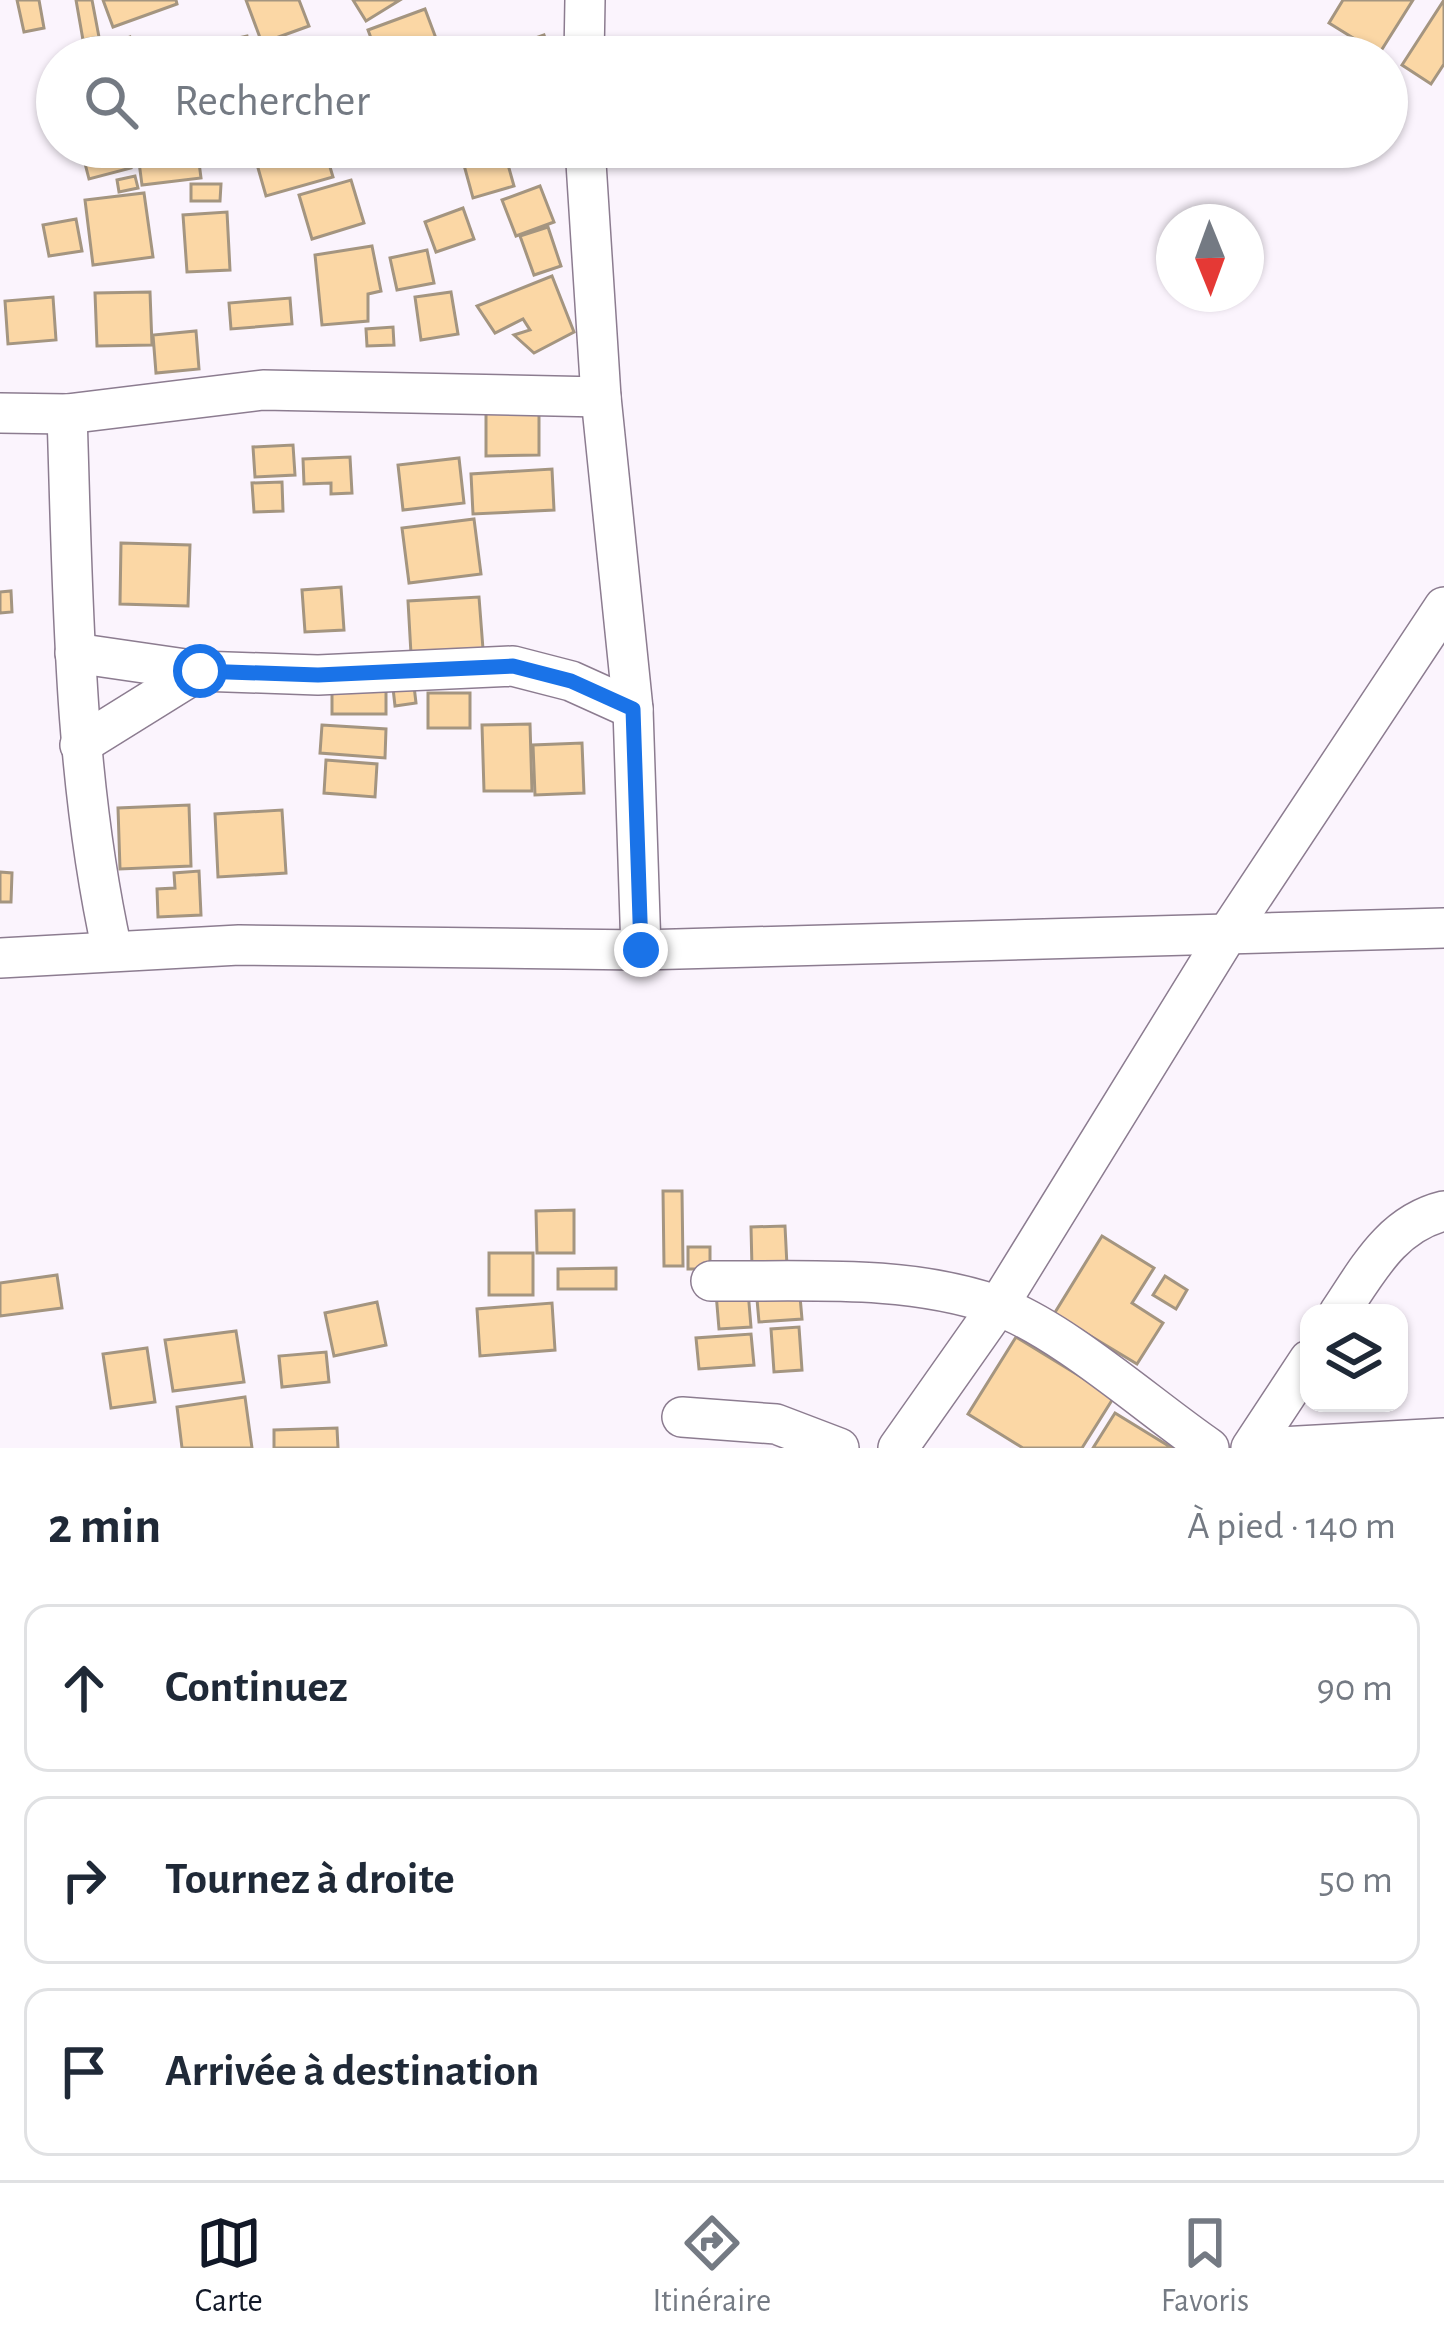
<!DOCTYPE html>
<html lang="fr">
<meta charset="utf-8">
<style>
:root{--surface:#fff;--page:#f2f2f3;--text:#1f2937;--muted:#747a83;--line:#e0e1e3;--accent:#111827}
body{margin:0;font-family:"Alegreya Sans",sans-serif;background:var(--page);color:var(--text)}
.controls{position:absolute;right:36px;bottom:36px;display:grid;overflow:hidden;border-radius:24px;box-shadow:0 3px 9px #0004}
.controls button{width:108px;height:108px;display:grid;place-items:center;padding:0;border:0;border-bottom:3px solid var(--line);background:var(--surface);color:var(--text);font:60px sans-serif}
.compass{position:absolute;left:1156px;top:204px;width:108px;height:108px;border-radius:50%;background:var(--surface);box-shadow:0 3px 9px #0004;rotate:179deg}
.stop{position:absolute;width:36px;height:36px;margin:-27px;border:9px solid #1a73e8;border-radius:50%;background:#fff}
.stop.end{background:#1a73e8;border-color:#fff;box-shadow:0 3px 12px #0008}
.list{margin:0;padding:0;list-style:none}
h2{display:flex;justify-content:space-between;align-items:center;height:156px;margin:0;padding:0 48px;font-size:51px}
h2 small{font-size:39px;font-weight:400;color:var(--muted)}
.list li{display:grid;grid-template-columns:78px 1fr auto;gap:36px;align-items:center;box-sizing:border-box;height:168px;margin:0 24px 24px;padding:0 24px;border:3px solid var(--line);border-radius:24px}
.list b{display:block;font-size:45px;white-space:nowrap}
.list em{font-size:39px;font-style:normal;color:var(--muted)}
.icon{flex:none;width:66px;height:66px;fill:none;stroke:currentColor;stroke-width:2;stroke-linecap:round;stroke-linejoin:round}
.map{position:relative;flex:none;width:1444px;height:1448px;overflow:hidden}
.search{position:absolute;background:var(--surface);box-shadow:0 3px 9px #0004;left:36px;right:36px;top:36px;height:132px;display:flex;align-items:center;gap:30px;box-sizing:border-box;padding:0 42px;border-radius:66px;color:var(--muted);font-size:45px}
.sheet{height:732px;background:var(--surface)}
nav{display:flex;justify-content:space-around;align-items:center;box-sizing:border-box;height:168px;border-top:3px solid var(--line);background:var(--surface);font-size:33px;color:var(--muted)}
nav a{display:grid;justify-items:center;gap:6px}
nav .on{color:var(--accent)}
.map>svg:first-child{display:block}
</style>
<div class="map">
<svg width="1444" height="1448" viewBox="0 0 1444 1448">
<rect width="100%" height="100%" fill="#fbf4fd"/>
<g fill="#fbd7a5" stroke="#a49580" stroke-width="3">
<polygon points="17,0 39,0 44,28 24,32"/>
<polygon points="76,0 92,0 99,37 83,40"/>
<polygon points="103,0 176,0 177,4 113,27"/>
<polygon points="246,0 299,0 309,26 262,43"/>
<polygon points="353,0 400,0 366,21"/>
<polygon points="1343,0 1413,0 1379,54 1329,23"/>
<polygon points="1444,0 1444,64 1431,84 1402,65"/>
<polygon points="425,9 443,57 378,57 368,30"/>
<polygon points="544,35 552,57 508,57 505,49"/>
<polygon points="247,36 252,57 200,57 198,47"/>
<polygon points="130,37 137,57 94,57 92,51"/>
<polygon points="369,41 374,57 320,57"/>
<polygon points="183,45 187,57 153,57 152,55"/>
<polygon points="126,147 131,168 89,179 81,148"/>
<polygon points="137,147 197,147 201,178 142,185"/>
<polygon points="278,147 324,147 333,177 266,196 254,154"/>
<polygon points="459,147 503,147 514,186 473,198"/>
<polygon points="135,176 138,188 119,192 117,180"/>
<polygon points="351,180 364,223 312,239 299,195"/>
<polygon points="191,184 221,184 220,201 191,201"/>
<polygon points="540,186 554,222 516,236 502,200"/>
<polygon points="144,193 153,257 93,265 85,200"/>
<polygon points="463,208 474,239 436,252 425,222"/>
<polygon points="227,212 230,270 187,272 183,215"/>
<polygon points="76,219 82,251 49,256 43,225"/>
<polygon points="548,227 561,266 534,275 520,236"/>
<polygon points="372,246 381,291 368,294 368,321 322,325 315,255"/>
<polygon points="427,250 434,283 397,290 390,258"/>
<polygon points="552,276 574,332 534,353 514,335 530,330 523,319 495,333 477,306"/>
<polygon points="150,292 152,345 97,346 95,293"/>
<polygon points="451,292 458,334 421,340 415,297"/>
<polygon points="53,297 56,340 8,344 5,301"/>
<polygon points="290,298 292,324 231,329 229,303"/>
<polygon points="393,327 394,345 367,346 366,329"/>
<polygon points="196,331 199,369 156,373 153,335"/>
<polygon points="539,407 539,455 486,456 486,408"/>
<polygon points="293,445 295,475 255,477 253,447"/>
<polygon points="350,457 352,493 331,494 331,483 304,484 303,459"/>
<polygon points="459,458 464,503 403,510 398,465"/>
<polygon points="552,469 554,510 473,514 471,474"/>
<polygon points="282,482 283,511 254,512 252,483"/>
<polygon points="474,519 481,574 409,583 402,528"/>
<polygon points="121,543 190,545 188,606 120,604"/>
<polygon points="341,587 344,630 305,632 302,590"/>
<polygon points="11,591 12,612 0,613 0,592"/>
<polygon points="479,597 483,649 411,654 408,601"/>
<rect x="332" y="685" width="54" height="29"/>
<polygon points="414,686 416,703 395,706 393,688"/>
<rect x="428" y="693" width="42" height="35"/>
<polygon points="530,724 532,791 484,791 482,725"/>
<polygon points="322,725 386,729 385,758 320,753"/>
<polygon points="582,743 584,793 535,795 533,745"/>
<polygon points="326,760 377,764 375,797 324,793"/>
<polygon points="189,805 191,866 120,869 118,808"/>
<polygon points="282,810 286,873 218,877 215,814"/>
<polygon points="199,871 201,915 158,917 157,889 175,888 174,873"/>
<polygon points="0,872 12,873 11,902 0,902"/>
<polygon points="663,1191 682,1191 683,1266 664,1266"/>
<polygon points="574,1210 574,1253 537,1253 536,1211"/>
<polygon points="785,1226 787,1266 752,1268 751,1227"/>
<polygon points="1102,1236 1154,1268 1132,1303 1163,1323 1137,1364 1054,1314"/>
<rect x="688" y="1247" width="22" height="22"/>
<rect x="489" y="1253" width="44" height="42"/>
<polygon points="616,1268 616,1289 558,1289 558,1269"/>
<polygon points="57,1275 62,1308 0,1316 0,1283"/>
<polygon points="1165,1276 1187,1290 1176,1309 1153,1295"/>
<polygon points="799,1285 802,1319 759,1322 756,1288"/>
<polygon points="748,1291 751,1327 719,1329 716,1293"/>
<polygon points="377,1302 386,1345 334,1356 325,1313"/>
<polygon points="552,1303 555,1350 480,1356 477,1309"/>
<polygon points="799,1327 802,1370 774,1372 771,1329"/>
<polygon points="236,1331 244,1382 173,1391 165,1340"/>
<polygon points="751,1334 754,1365 699,1369 696,1338"/>
<polygon points="1016,1337 1114,1397 1082,1448 1023,1448 968,1414"/>
<polygon points="147,1348 155,1402 111,1408 103,1354"/>
<polygon points="326,1352 329,1382 282,1387 279,1356"/>
<polygon points="245,1397 252,1448 182,1448 177,1407"/>
<polygon points="1115,1413 1172,1448 1093,1448"/>
<polygon points="337,1428 338,1448 274,1448 274,1430"/>
</g>
<g fill="none" stroke-linecap="round" stroke-linejoin="round">
<defs>
<g id="minor">
<polyline points="584,57 585,0"/>
<polyline points="585,147 601,397 633,709 641,950"/>
<polyline points="0,413 67,414 263,390 601,397"/>
<path d="M67,414C73,594 73,773 112,950"/>
<polyline points="75,653 199,671 318,675 513,666 571,681 633,709"/>
<polyline points="80,745 199,671"/>
<polyline points="0,958 239,945 641,950 1444,928"/>
<path d="M711,1281C803,1282 906,1274 995,1305C1061,1328 1149,1407 1209,1448"/>
<path d="M1339,1313C1368,1270 1391,1224 1444,1211"/>
<polyline points="682,1417 776,1424 839,1448"/>
<polyline points="898,1448 998,1306 1228,933 1444,607"/>
<polyline points="1251,1448 1309,1360"/>
<polyline points="1262,1448 1444,1438"/>
</g>
</defs>
<use href="#minor" stroke="#8c7c90" stroke-width="42"/>
<use href="#minor" stroke="#fff" stroke-width="39"/>
</g>
<g fill="none" stroke-linecap="round" stroke-linejoin="round">
<polyline stroke="#1a73e8" stroke-width="15" points="200,671 318,675 513,666 571,681 633,709 641,950"/>
</g>
</svg>
<div class="controls">
<button><svg class="icon" aria-label="layers" viewBox="0 0 24 24"><path d="M12 4l9 5-9 5-9-5zM3 14l9 5 9-5"/></svg></button>
</div>
<svg class="compass" viewBox="-18 -18 36 36"><path d="M0-13l5 13h-10z" fill="#e53935"/><path d="M0 13l5-13h-10z" fill="#747a83"/></svg>
<div class="stop" style="left:200px;top:671px"></div>
<div class="stop end" style="left:641px;top:950px"></div>
<div class="search"><svg class="icon" aria-label="search" viewBox="0 0 24 24"><circle cx="10" cy="10" r="6"/><path d="M15 15l6 6"/></svg>Rechercher</div>
</div>
<section class="sheet">
<h2>2 min<small>À pied · 140 m</small></h2>
<ul class="list">
<li><svg class="icon" aria-label="ahead" viewBox="0 0 24 24"><path d="M12 20V5M6 11l6-6 6 6"/></svg><div><b>Continuez</b></div><em>90 m</em></li>
<li><svg class="icon" aria-label="right" viewBox="0 0 24 24"><path d="M7 20v-9h11M14 6l5 5-5 5"/></svg><div><b>Tournez à droite</b></div><em>50 m</em></li>
<li><svg class="icon" aria-label="arrive" viewBox="0 0 24 24"><path d="M6 21V4h12l-3 4 3 4H6"/></svg><div><b>Arrivée à destination</b></div></li>
</ul>
</section>
<nav>
<a class="on"><svg class="icon" aria-label="map" viewBox="0 0 24 24"><path d="M3 6l6-2 6 2 6-2v14l-6 2-6-2-6 2zM9 4v14M15 6v14"/></svg>Carte</a>
<a><svg class="icon" aria-label="directions" viewBox="0 0 24 24"><path d="M12 3l9 9-9 9-9-9zM9 14v-3h6M13 9l2 2-2 2"/></svg>Itinéraire</a>
<a><svg class="icon" aria-label="saved" viewBox="0 0 24 24"><path d="M7 4h10v16l-5-4-5 4z"/></svg>Favoris</a>
</nav>
